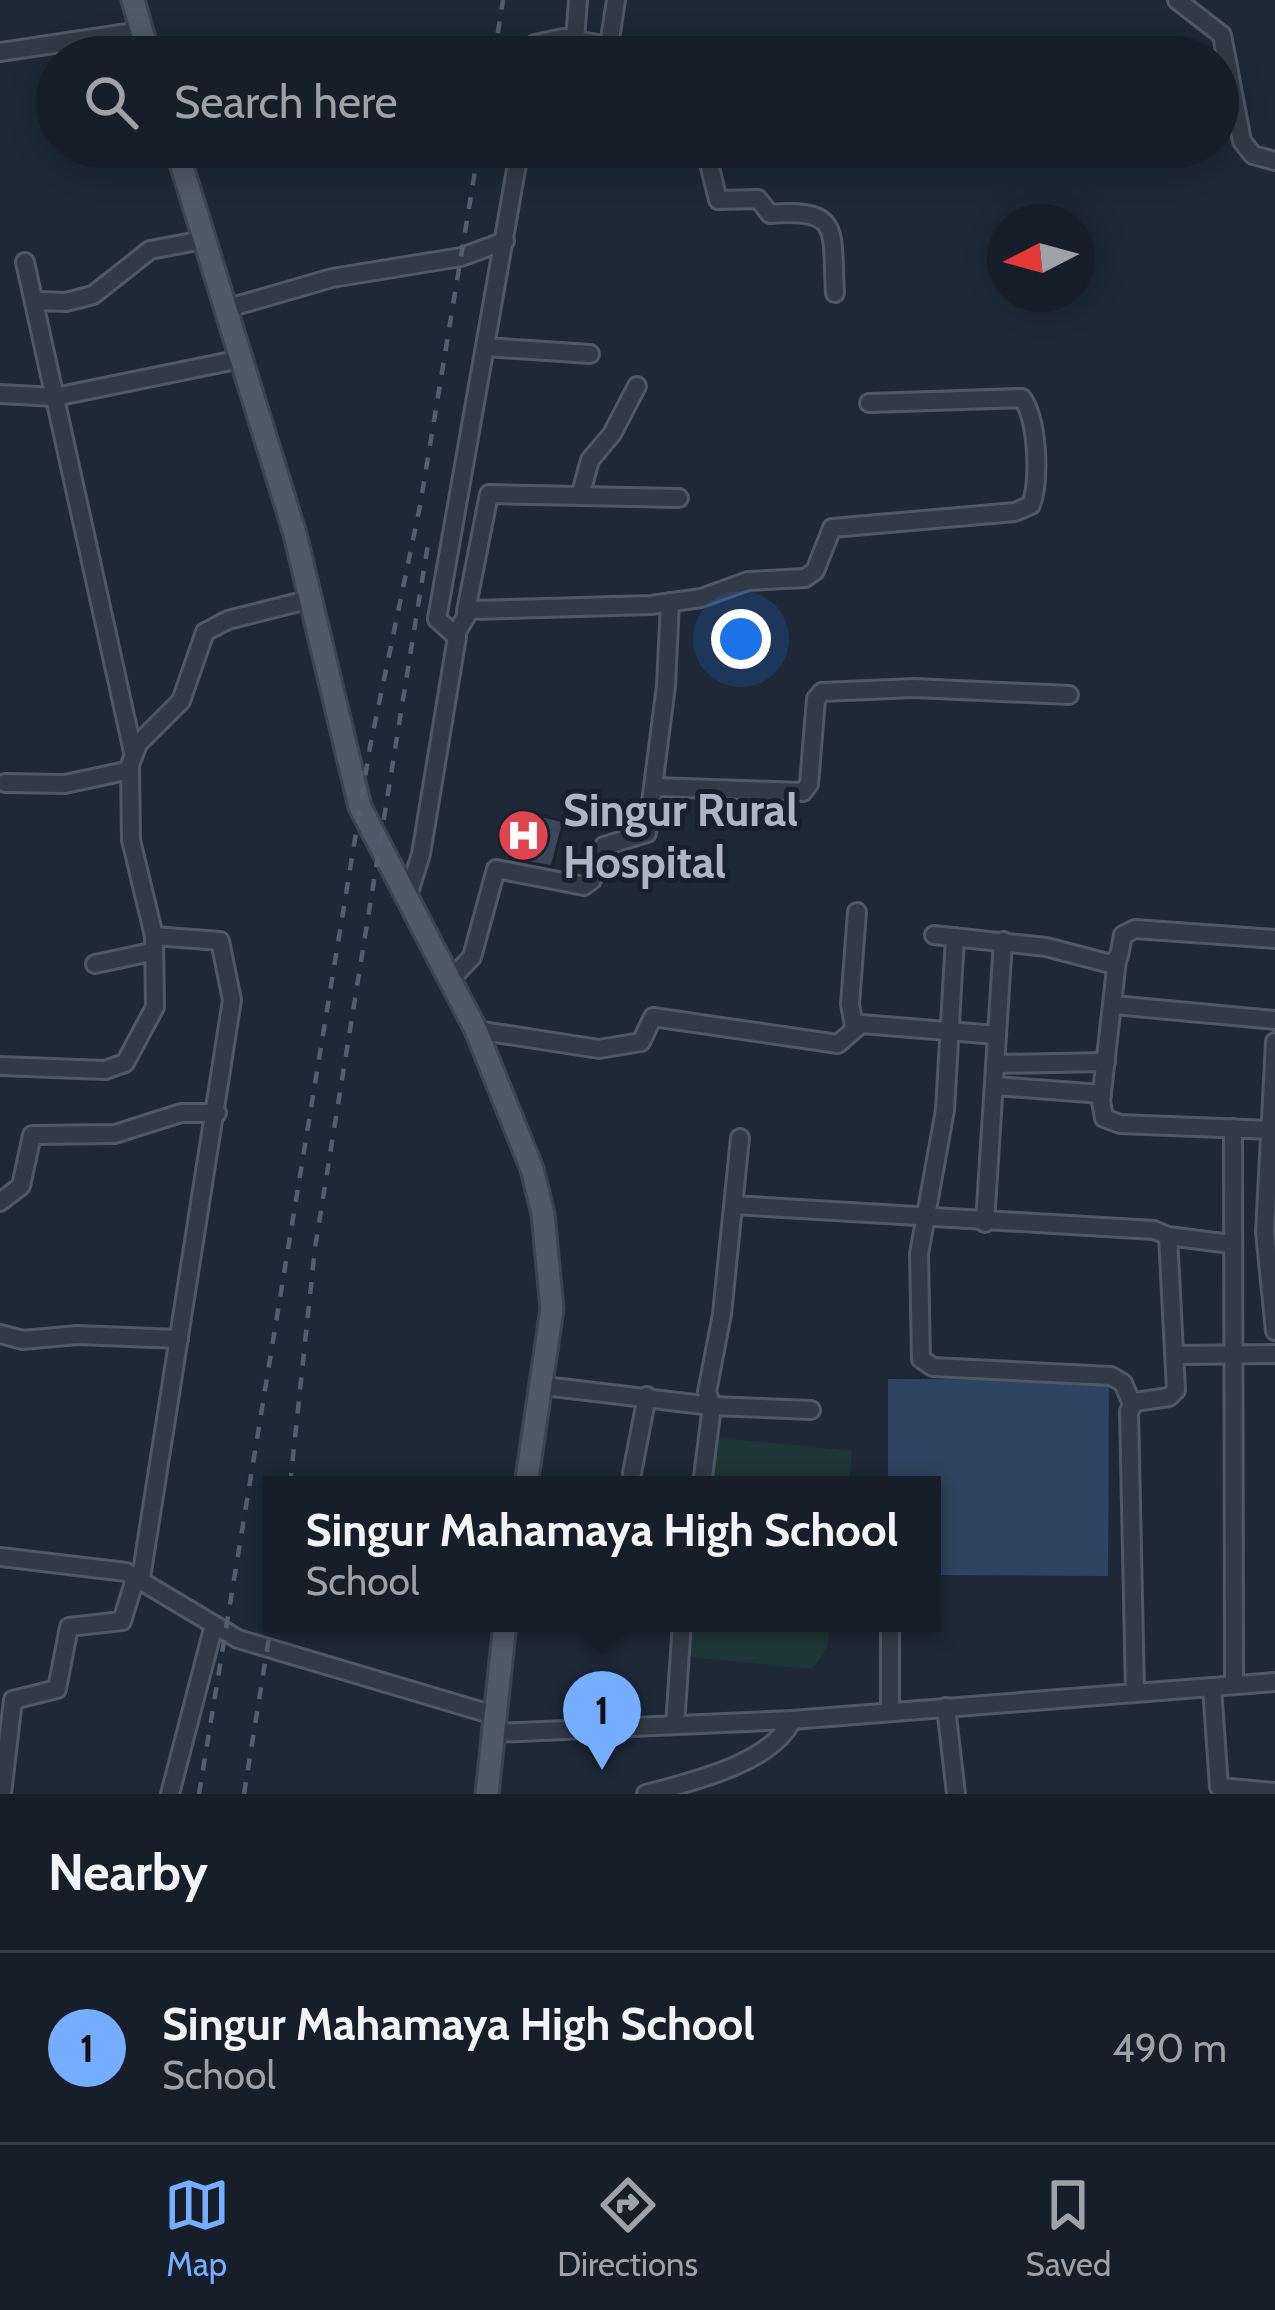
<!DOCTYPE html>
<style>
:root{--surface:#161f29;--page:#1f2731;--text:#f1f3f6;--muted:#9ea2a8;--line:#353d46;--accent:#75aeff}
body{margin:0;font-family:Cabin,sans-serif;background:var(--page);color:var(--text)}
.compass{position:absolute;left:987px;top:204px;width:108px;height:108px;border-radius:50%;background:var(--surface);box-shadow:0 6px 30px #0003;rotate:264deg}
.you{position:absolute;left:741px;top:639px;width:42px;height:42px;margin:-30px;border:9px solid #fff;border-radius:50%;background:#1a73e8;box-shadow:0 0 0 18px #1a73e833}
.badge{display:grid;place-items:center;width:78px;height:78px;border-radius:50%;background:var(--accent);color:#111;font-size:39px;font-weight:700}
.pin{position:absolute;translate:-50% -99px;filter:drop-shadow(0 3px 6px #0008)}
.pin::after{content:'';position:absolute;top:63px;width:42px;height:36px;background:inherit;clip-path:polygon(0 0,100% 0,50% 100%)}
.popup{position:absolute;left:263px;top:1476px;width:678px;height:156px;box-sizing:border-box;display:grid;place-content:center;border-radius:0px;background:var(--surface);filter:drop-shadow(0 3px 9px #0005);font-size:39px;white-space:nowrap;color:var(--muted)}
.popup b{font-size:45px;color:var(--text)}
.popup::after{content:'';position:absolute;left:50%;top:100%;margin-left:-24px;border:24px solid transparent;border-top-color:var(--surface)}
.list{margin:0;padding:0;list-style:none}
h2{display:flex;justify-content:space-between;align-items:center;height:156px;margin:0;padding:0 48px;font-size:51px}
h2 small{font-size:39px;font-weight:400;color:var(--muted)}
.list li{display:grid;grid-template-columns:78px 1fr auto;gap:36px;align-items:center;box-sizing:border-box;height:192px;padding:0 48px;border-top:3px solid var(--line)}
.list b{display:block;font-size:45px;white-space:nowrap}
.list p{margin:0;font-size:39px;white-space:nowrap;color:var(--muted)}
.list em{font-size:39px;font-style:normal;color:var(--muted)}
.icon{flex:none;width:66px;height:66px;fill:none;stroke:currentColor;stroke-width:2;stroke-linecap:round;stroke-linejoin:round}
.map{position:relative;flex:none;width:1275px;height:1794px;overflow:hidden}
.search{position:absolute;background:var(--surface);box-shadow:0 6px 30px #0003;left:36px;right:36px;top:36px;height:132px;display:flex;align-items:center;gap:30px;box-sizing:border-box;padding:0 42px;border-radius:66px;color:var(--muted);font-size:45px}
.sheet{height:348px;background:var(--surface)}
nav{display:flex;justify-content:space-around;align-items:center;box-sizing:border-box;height:168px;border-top:3px solid var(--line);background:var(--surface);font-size:33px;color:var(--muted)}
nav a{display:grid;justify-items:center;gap:6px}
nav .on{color:var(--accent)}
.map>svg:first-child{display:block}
</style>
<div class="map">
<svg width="1275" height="1794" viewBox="0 0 1275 1794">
<rect width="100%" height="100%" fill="#1d2937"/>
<g fill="#1f3638">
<polygon points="702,1436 852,1451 849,1485 697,1485"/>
<polygon points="684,1623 831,1623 827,1648 812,1669 680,1656"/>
</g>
<polygon fill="#2f4460" points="888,1379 1109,1380 1108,1576 932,1575 932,1485 888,1485"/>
<polygon fill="#394758" stroke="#19222e" stroke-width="3" points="522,811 564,821 552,867 511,859"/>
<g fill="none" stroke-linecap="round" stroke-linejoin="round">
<defs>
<g id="minor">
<polyline points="1177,0 1222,35 1242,141 1253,155 1275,161"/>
<polyline points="575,40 578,0"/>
<polyline points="0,52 141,31"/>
<polyline points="530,57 535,44 563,38 609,46 616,0"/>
<path d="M705,147L718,200L758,199L770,214C843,208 831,231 835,293"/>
<polyline points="25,262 133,752"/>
<polyline points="37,301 66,302 93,295 150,250 203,240"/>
<polyline points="225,309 332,278 461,257 505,241"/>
<polyline points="486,347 590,354"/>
<polyline points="0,394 55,397 241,359"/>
<polyline points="581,493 590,460 612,434 637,386"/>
<polyline points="466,611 489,494 679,498"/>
<path d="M456,633L470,610L651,605L701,598L748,581L805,578L815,571L832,528L1015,512L1031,505C1040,480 1038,420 1022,398L869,403"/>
<polyline points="5,783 65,784 130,770"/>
<polyline points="655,787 803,792 809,784 816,699 822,692 914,688 1069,695"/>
<polyline points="407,899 421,854 457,637 437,619 520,147"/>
<polyline points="934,935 1046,947 1111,964 1119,956 1123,935 1135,929 1275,939"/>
<polyline points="955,937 945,1110 919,1254 921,1359 933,1367 1111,1376 1123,1383 1132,1404"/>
<polyline points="1117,960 1101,1101 1104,1118 1120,1124 1271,1130"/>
<polyline points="95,964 151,952"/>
<polyline points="449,981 472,957 496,869 584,886 592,880 604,846 647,833 666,686 670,602"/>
<polyline points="1114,1005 1275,1020"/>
<polyline points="854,1026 850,1004 857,912"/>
<polyline points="476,1030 599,1049 641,1042 653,1017 838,1044 861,1024 997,1035"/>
<polyline points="1275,1042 1265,1232 1275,1331"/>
<polyline points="996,1064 1106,1062"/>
<polyline points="0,1066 105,1070 125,1063 155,1007 154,937"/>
<polyline points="995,1086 1102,1094"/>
<polyline points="1233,1128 1234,1685"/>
<polyline points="0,1202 21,1186 32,1135 115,1134 181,1113 217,1113"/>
<polyline points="734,1205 1154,1230 1168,1236 1176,1390 1169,1397 1135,1402 1129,1411 1135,1692"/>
<polyline points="985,1223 1003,941"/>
<polyline points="1168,1236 1231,1244"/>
<polyline points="0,1334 23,1340 77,1335 179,1339"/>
<polyline points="1177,1355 1275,1354"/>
<polyline points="544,1386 712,1406 811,1410"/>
<polyline points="632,1473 647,1396"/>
<polyline points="702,1485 712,1406 707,1392 722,1314 740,1138"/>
<polyline points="0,1557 126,1572 238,1639 497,1716"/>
<polyline points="141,1578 232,1000 220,941 154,936 131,840 130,765 138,744 181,701 205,632 228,620 311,599"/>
<polyline points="890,1623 890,1711"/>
<polyline points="1212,1687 1219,1787 1275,1792"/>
<polyline points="946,1707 956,1794"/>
<polyline points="675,1725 682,1623"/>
<polyline points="495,1733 792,1720 1275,1682"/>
<polyline points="2,1794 13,1700 57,1689 69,1627 122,1621 136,1576"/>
<polyline points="170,1794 214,1625"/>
<path d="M646,1794C690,1782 771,1764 792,1720"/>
</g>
<g id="major">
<polyline points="133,0 149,57"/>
<polyline points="176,147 295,534 360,807 476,1030 532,1169 543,1214 552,1309 526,1485"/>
<polyline points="487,1794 505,1623"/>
</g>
</defs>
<use href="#minor" stroke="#4f5866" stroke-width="22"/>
<use href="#major" stroke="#3b4451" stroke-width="27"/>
<use href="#minor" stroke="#313b47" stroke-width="16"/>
<use href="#major" stroke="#4f5a68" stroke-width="21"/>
<g stroke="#525f6f" stroke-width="4.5" stroke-dasharray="12 12" stroke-linecap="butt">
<polyline points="494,57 503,0"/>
<polyline points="290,1485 315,1248 428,544"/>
<polyline points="199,1794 370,747 420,506 479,147"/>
<polyline points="244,1794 272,1619"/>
</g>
</g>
<defs>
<symbol id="hospital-disc" viewBox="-11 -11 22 22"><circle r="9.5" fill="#e0444e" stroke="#17202c"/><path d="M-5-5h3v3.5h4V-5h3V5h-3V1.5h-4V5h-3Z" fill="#fff"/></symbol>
</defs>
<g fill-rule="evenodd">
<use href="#hospital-disc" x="494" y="806" width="59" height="59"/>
</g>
<g text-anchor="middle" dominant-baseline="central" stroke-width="10" stroke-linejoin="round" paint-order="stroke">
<g font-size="45" font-weight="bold" fill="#abb5c5" stroke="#17202c" text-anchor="start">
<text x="563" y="810">Singur Rural<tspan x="563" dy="52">Hospital</tspan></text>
</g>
</g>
</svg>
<svg class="compass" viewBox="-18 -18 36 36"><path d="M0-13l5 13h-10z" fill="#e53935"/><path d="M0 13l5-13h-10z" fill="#9ea2a8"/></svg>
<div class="you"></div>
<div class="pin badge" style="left:602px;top:1770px">1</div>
<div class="popup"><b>Singur Mahamaya High School</b>School</div>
<div class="search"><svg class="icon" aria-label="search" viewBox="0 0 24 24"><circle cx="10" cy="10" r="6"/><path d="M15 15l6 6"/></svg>Search here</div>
</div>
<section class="sheet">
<h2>Nearby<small></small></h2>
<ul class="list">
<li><span class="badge">1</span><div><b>Singur Mahamaya High School</b><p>School</p></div><em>490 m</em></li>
</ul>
</section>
<nav>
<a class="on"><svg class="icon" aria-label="map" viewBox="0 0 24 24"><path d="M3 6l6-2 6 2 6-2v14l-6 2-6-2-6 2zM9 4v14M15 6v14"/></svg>Map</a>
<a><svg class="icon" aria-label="directions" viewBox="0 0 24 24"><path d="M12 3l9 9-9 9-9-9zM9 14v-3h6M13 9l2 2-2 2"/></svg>Directions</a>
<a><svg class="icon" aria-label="saved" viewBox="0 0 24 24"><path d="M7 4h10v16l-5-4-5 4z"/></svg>Saved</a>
</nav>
